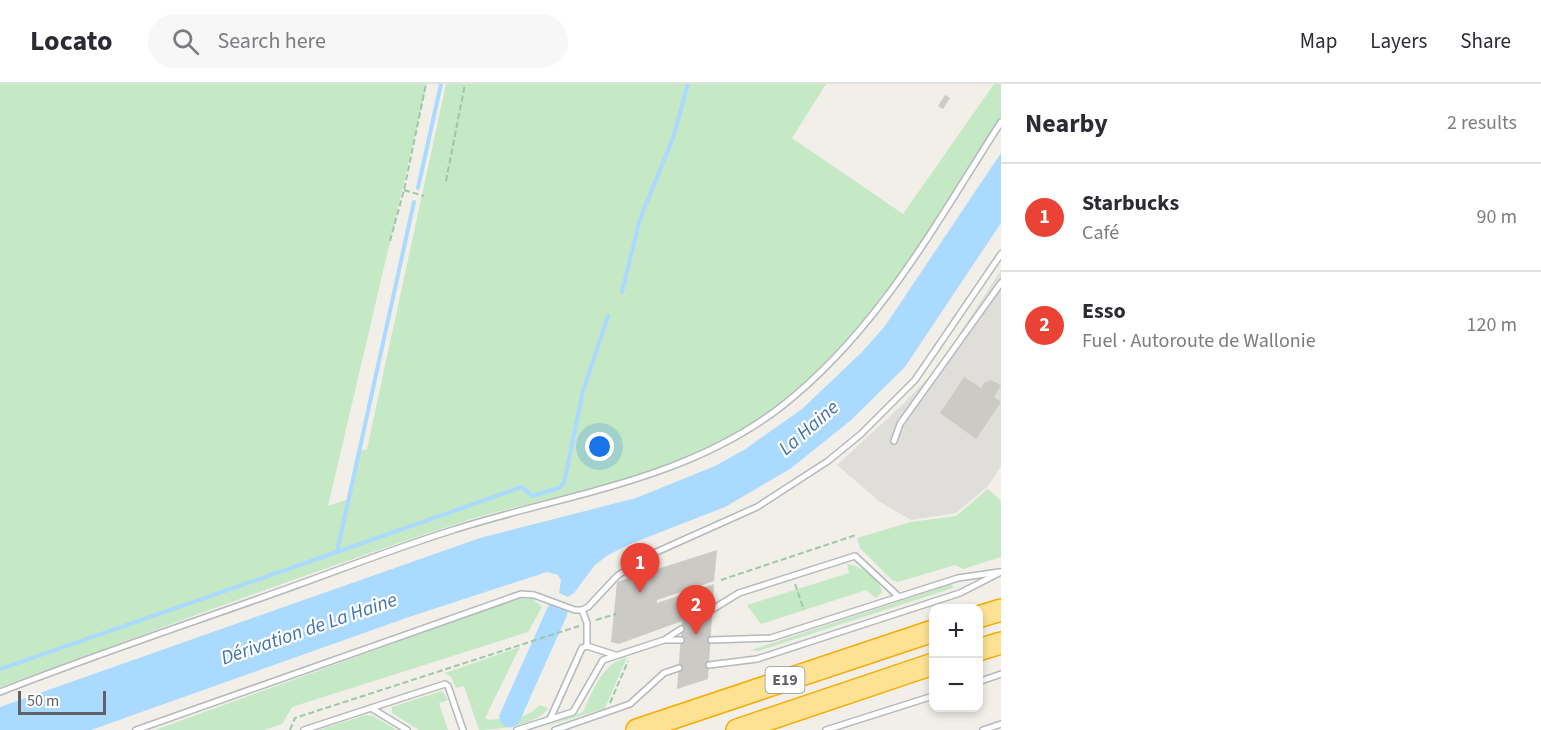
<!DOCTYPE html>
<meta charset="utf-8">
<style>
:root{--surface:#fff;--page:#f7f7f7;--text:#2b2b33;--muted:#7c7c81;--line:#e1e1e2;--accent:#ea4335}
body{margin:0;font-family:"Source Sans 3",sans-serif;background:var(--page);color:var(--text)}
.controls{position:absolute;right:18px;bottom:18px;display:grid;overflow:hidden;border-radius:12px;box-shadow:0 3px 9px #0003}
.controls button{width:54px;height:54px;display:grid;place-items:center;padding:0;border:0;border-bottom:2px solid var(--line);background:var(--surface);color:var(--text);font:30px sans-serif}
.scale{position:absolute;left:18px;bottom:15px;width:88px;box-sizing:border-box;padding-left:6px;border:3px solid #5f6368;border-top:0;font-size:16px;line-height:21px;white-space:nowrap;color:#5f6368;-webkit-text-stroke:4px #fff;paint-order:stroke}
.you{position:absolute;left:600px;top:363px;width:21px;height:21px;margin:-15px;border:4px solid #fff;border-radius:50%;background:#1a73e8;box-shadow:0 0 0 9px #1a73e833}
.badge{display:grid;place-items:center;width:39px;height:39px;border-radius:50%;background:var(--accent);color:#fff;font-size:20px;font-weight:700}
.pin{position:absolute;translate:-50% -50px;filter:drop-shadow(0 2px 3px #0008)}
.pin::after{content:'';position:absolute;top:32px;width:21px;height:18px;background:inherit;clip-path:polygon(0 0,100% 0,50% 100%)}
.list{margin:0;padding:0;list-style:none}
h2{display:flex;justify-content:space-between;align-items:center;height:78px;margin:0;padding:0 24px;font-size:26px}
h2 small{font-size:20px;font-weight:400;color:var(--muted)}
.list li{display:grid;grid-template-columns:39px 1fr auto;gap:18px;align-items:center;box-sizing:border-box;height:108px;padding:0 24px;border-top:2px solid var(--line)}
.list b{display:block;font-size:22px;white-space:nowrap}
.list p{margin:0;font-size:20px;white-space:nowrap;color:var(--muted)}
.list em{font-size:20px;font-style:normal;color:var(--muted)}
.icon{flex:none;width:33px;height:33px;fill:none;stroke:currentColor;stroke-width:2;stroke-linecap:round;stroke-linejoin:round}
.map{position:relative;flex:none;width:1001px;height:646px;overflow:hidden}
header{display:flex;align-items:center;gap:36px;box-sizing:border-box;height:84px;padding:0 30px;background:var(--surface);border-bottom:2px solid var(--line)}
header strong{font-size:28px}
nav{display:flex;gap:33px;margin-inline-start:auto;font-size:21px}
.search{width:420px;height:54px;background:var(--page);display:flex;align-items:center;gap:15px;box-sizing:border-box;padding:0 21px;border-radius:33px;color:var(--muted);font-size:22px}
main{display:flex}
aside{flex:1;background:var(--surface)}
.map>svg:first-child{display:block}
</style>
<header>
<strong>Locato</strong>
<div class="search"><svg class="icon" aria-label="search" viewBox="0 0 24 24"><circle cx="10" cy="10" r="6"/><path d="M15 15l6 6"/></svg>Search here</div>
<nav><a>Map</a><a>Layers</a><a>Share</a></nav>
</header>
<main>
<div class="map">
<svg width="1001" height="646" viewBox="0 0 1001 646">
<rect width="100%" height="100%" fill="#f1efe8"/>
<polygon fill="#e0deda" points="1001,186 1001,382 988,402 956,429 911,436 880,418 837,381 902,321 936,286"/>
<g fill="#c5e8c5">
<path d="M0,0H427L328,422L349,415L360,367L367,365L446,0H826L792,54L903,130L994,0H1001V32C939,128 883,236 793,310C744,350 683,380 622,397C568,412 512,422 459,439C305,489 153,548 0,603Z"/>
<polygon points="988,405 1001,417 1001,473 963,485 955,481 898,498 892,496 860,464 857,454 911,438 956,432"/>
<path d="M847,480C860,481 880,495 882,508L876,514L866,506L761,540L747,521L849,489Z"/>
<polygon points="952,500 953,504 758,567 751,566"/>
<polygon points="519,514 533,515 542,523 528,548 292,623 282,640 264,646 155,646"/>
<path d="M520,563L485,634L489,636C506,634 529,636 539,621L548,624C538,641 497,646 479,646L464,602L456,604L451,593L445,589Z"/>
<path d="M627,573L605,624L541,644L583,628C594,605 601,581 627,573Z"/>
<polygon points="442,607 448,616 439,619 448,646 419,646 392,629 392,623"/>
<polygon points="366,631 373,632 397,646 319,646"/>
</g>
<polygon fill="#aadaff" points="1001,69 1001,139 905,283 850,337 790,385 725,423 630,460 608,471 595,481 574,509 568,513 559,509 561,496 558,491 547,488 409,533 91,646 0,646 0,623 480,454 636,414 715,382 744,366 802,325 862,268 885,242"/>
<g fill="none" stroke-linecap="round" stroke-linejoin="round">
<g stroke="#aadaff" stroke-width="4">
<polyline points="418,104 441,0"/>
<polyline points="622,208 640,135 673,54 688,0"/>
<polyline points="337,468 522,403 532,412 559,404 564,399 583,307 608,232"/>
<polyline points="0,585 337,468 414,118"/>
</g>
<polyline stroke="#aadaff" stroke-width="21" points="510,633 557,528"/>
</g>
<g fill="#cccac5">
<polygon points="945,11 950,14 943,25 938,22"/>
<polygon points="964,293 981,304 984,299 991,296 1001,301 994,313 1001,318 976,355 940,329"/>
<polygon points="717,466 714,497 657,516 657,519 714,500 708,595 677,605 682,537 619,560 611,558 617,498"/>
</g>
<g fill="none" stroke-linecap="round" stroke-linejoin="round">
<defs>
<g id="service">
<polyline points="894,357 900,340 1001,199"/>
<polyline points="713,525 739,509 855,472 898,512"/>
<polyline points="582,526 587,539 587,562"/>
<polyline points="666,556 681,556"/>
<polyline points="711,556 771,554 958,494 999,488"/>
<polyline points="709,581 757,575 960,509 1001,488"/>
<polyline points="978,598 1001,590"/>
<path d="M0,608C84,575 170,546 255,516C321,493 386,467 453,446C565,410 686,397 782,322C878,247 936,139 1001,38"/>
<polyline points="371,624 445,600 448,602 463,646"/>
<polyline points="550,635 582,564 587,562 615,571"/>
<polyline points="136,646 521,510 534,511 575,526 582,526 588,523 617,492 643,474 757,423 828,377 861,350 915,296 1001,170"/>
<polyline points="304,646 371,624 407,646"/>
<polyline points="517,646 573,628 603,576 664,556 681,545"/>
<polyline points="555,646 630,620 664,589 679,584"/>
<polyline points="826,646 933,612"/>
<polyline points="983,646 1001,640"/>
</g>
<g id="motorway">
<polyline points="978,533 1001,526"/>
<polyline points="978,566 1001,559"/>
<polyline points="637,646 933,547"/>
<polyline points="737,646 933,580"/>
</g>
</defs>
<use href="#service" stroke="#b5b8bc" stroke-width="8"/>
<use href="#motorway" stroke="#f9ab00" stroke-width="24"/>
<g stroke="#9cc7a9" stroke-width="2" stroke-dasharray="6 3" stroke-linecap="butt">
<polyline points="446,97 465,0"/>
<polyline points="404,106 424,112"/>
<polyline points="390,157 404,106 426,0"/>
<polyline points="721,496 856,451"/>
<polyline points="795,500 804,526"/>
<polyline points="596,536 616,530"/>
<polyline points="610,619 628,577"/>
<polyline points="290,646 295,634 579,542"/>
</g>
<use href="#service" stroke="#fff" stroke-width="5"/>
<use href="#motorway" stroke="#fde293" stroke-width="21"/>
</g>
<g text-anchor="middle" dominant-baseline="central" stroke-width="4.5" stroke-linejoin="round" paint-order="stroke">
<rect fill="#fff" stroke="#8f9295" stroke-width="1.5" x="765.5" y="583" width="39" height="26" rx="4.5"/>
<g font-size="16" font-weight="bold" fill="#5f6368">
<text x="785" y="596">E19</text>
</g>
<g font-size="20" font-style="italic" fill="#4174aa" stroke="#fff">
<text transform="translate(809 344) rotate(-41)">La Haine</text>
<text transform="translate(309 545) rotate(-19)">Dérivation de La Haine</text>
</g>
</g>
</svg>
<div class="controls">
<button>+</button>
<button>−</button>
</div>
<div class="scale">50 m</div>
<div class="you"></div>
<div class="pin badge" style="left:640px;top:509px">1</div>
<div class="pin badge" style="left:696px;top:551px">2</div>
</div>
<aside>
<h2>Nearby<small>2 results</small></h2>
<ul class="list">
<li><span class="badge">1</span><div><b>Starbucks</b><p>Café</p></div><em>90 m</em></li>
<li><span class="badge">2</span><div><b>Esso</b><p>Fuel · Autoroute de Wallonie</p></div><em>120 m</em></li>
</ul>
</aside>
</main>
